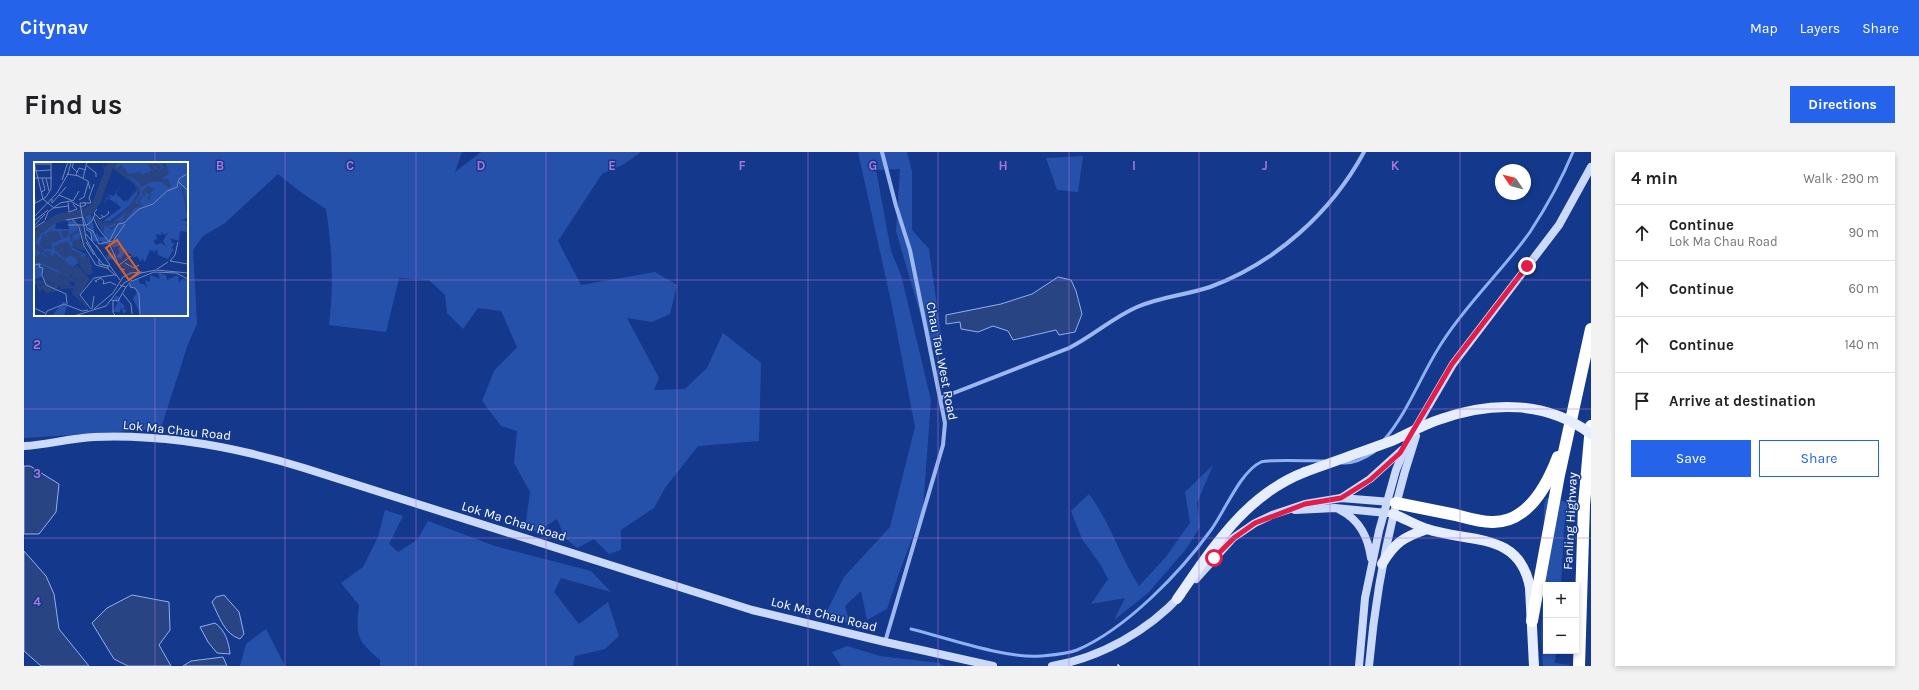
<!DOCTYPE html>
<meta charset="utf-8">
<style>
:root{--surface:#fff;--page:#f2f2f2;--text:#202124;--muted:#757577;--line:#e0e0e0;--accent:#2563eb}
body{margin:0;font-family:Karla,sans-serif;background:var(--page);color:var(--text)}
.controls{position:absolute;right:12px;bottom:12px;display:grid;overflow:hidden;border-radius:0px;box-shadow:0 2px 6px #0003}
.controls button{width:36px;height:36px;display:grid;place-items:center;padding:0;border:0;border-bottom:1px solid var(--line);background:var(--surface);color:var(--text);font:20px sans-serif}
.compass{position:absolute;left:1471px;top:12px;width:36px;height:36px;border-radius:50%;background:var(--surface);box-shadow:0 2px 6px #0003;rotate:305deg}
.stop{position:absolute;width:12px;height:12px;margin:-9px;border:3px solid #e11d48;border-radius:50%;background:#fff}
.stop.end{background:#e11d48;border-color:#fff;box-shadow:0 1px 4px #0008}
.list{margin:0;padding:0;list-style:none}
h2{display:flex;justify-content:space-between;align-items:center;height:52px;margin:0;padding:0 16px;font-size:17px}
h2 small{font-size:13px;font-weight:400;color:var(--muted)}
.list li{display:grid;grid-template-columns:26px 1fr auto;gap:12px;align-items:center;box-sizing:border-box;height:56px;padding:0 16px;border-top:1px solid var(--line)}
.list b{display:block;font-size:15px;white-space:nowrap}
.list p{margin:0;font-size:13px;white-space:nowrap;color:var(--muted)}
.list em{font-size:13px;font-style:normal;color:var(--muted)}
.actions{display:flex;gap:8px;padding:12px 16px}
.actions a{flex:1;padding:9px 0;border:1px solid var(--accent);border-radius:0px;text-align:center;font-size:14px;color:var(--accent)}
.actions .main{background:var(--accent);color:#fff}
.icon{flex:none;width:22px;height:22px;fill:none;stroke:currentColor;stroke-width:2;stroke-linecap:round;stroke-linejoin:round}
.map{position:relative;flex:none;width:1567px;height:514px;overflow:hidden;border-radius:0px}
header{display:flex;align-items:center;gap:24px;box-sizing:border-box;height:56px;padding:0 20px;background:var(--accent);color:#fff}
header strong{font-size:19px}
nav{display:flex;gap:22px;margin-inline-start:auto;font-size:14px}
.intro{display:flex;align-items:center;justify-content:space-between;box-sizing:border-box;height:96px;padding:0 24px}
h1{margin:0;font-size:28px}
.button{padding:10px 18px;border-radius:0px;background:var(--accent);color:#fff;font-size:14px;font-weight:700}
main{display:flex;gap:24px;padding:0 24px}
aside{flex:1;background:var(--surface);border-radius:0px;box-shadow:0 2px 6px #0003}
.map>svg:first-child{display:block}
</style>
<header>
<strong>Citynav</strong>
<nav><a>Map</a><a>Layers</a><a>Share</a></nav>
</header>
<div class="intro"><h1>Find us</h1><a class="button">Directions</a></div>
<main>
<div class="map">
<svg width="1567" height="514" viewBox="0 0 1567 514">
<rect width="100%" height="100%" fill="#14398c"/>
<g fill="#2651ab" fill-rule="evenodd">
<path d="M0,0H438L431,20L457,0H617L600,12L578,22L534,89L557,133L631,120L653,133L646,162L628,170L603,166L635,226L630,238L661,237L683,216L699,181L737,211L735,289L674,294L641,336L630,356L597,378V398L585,402L570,387L553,396L541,386L533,367L512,380L502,370L506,340L490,311L493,279L477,274L458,249L470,219L493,195L477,159L454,156L439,177L423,161L421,143L405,128L375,126L362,180L305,173C310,133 308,96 302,57L278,41L254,22L201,71L179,84L169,98L173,172L164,192L136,279L122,278L0,286ZM11,11H163V163H11Z"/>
<polygon points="834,0 883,0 888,19 888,78 905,97 918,190 906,196 872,79 876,17 852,18 867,99 877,123 907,248 899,357 874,424 863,457 843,468 837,439 821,454 826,472 802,461 820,425 866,375 891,275 868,154"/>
<polygon points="1059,4 1054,40 1033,38 1022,6"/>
<path d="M1189,313L1173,351L1176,375L1162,397L1124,441L1090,468L1101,446L1067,452L1084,427L1076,412L1058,387L1047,359L1065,342C1086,370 1096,405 1115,434L1141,406L1166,371L1161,340Z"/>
<polygon points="1522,346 1544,350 1540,376 1537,433 1522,433 1522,499 1532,499 1531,511 1546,513 1545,514 1519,514 1517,482 1519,440 1520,353"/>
<path d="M361,358L379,364L365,392L374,400L393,388L404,369L471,394L567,419L587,440L537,426L530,440L555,472L584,450L595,484L581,497L551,504L549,514H356V508C332,487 332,485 335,453L317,431L339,415L354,385Z"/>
<polygon points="242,477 261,514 216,514 222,492"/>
<polygon points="823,494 856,504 915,511 920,514 817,514 808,500"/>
</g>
<g fill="#294483" stroke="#8fb0f3">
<polygon points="1034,125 1047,128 1052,139 1058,162 1051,180 1035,183 1032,178 989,188 984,179 969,174 954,180 937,177 936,170 922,172 922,163 977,152 1008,142"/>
<polygon points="0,314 6,314 35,332 32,360 15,382 0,382"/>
<polygon points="0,399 22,424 30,442 35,477 65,514 17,514 0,499"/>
<polygon points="108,443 145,450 146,478 135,493 147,514 104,514 90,507 68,471 83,456"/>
<path d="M200,443L215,460L220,482L216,487C200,482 195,464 188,450L192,445Z"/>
<path d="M191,471C201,478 205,490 206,502L193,501L184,490L176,475Z"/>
<polygon points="199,505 203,514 159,514 167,509"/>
</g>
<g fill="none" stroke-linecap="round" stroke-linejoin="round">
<g stroke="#8fb0f3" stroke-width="3">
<path d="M1360,288C1385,259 1397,222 1419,189C1444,150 1479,118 1506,80C1523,54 1537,29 1549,0"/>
<path d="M1318,311C1329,312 1341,306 1350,300"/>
<path d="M887,477C923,486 982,507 1017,504C1028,503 1043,502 1053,498C1102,477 1156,421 1187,378C1201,359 1216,320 1237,310C1244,307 1290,309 1300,309"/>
</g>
<g stroke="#9db8f0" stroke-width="4">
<polyline points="858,0 872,54 886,98 921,271 919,293 861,490"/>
<path d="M917,246L1045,196C1069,184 1088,166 1113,155C1136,145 1162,143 1186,135C1251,111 1307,61 1340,0"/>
</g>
<g stroke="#cbdafb" stroke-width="8">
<path d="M0,294C23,293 46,286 70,285C141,282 212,295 280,316L728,458L861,490L969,514"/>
<polyline points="1317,346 1346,327 1378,298"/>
<polyline points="1271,358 1311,356 1363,361"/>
<path d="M1316,358C1336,368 1344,385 1347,406"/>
<polyline points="1172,427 1209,386 1231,371 1248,363 1281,352 1317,346 1367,350"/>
<path d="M1028,514C1076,506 1124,479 1157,443"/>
<polyline points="1335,514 1341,446 1355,379 1372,318 1384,289 1429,212 1535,73 1567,15"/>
<path d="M1345,514C1352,435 1367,359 1392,284"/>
</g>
<g stroke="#e6edff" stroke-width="10">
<path d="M1369,362C1380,366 1391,373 1403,377C1445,391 1496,379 1506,436L1510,514"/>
<path d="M1358,412C1371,390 1380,385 1403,377"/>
<path d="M1153,447C1188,397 1221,343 1281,320"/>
</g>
<g stroke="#fff" stroke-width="12">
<path d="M1372,351C1392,355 1412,359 1432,363C1443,366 1456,370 1468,370C1503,371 1523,334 1534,305"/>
<polyline points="1508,469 1535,323 1567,177"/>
<polyline points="1555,514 1560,353 1567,274"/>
</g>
<polyline stroke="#fff" stroke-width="3" stroke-dasharray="7 3" stroke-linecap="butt" points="1094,514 1095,513"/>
<path stroke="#e6edff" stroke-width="10" d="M1281,320C1311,309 1341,299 1370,288C1385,281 1401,272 1417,267C1468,249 1523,249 1567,282"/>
</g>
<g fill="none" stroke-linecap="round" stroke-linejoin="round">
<polyline stroke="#e11d48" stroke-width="5" points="1190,406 1210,386 1231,371 1281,352 1317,346 1346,328 1376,301 1428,212 1503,114"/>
</g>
<path fill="none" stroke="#a976d5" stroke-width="1" stroke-opacity="0.55" d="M131,0V11M261,0V514M392,0V514M522,0V514M653,0V514M784,0V514M914,0V514M1045,0V514M1175,0V514M1306,0V514M1436,0V514M0,128H11M163,128H1567M131,163V514M0,257H1567M0,386H1567"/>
<g text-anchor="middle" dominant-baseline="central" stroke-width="3" stroke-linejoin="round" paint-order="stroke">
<g font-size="13" fill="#fff" stroke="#14398c">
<text transform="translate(918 209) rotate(79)">Chau Tau West Road</text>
<text transform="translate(153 278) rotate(6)">Lok Ma Chau Road</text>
<text transform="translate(490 369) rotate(17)">Lok Ma Chau Road</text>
<text transform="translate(1546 369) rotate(-87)">Fanling Highway</text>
<text transform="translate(800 462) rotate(14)">Lok Ma Chau Road</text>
</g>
</g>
<g transform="translate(10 10)">
<rect width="154" height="154" fill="#14398c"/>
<path d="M80,0H154V10L148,14L154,11V28L150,26L154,30V40L151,41L154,55L144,60L150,58L154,60V63L151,62L154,65V70L146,69L145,79L136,76L138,81H141L137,86L140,87L134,97L124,93L123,87L119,92L120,89L116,88L111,100L108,96L107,100L103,94L99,96L97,92L91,90L87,97L82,95L74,98L72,94V92L73,95L75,90L77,93L81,91L82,95L86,90L84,87L86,84L79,85L76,81L80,78L79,76L74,82L75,83L69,82V85L67,79H59L51,54L41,56L53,52L57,53L61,73L63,71L65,75H72L63,61L72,63L78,61L99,43L105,34L106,26L78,4L66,41L58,51L76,6ZM126,69L131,73L135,69L129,79L133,85L127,81L122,83L119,79L123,77L122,72L128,73ZM87,22L82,32L92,41L91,38L94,39L99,31H100L93,41L87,46L82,40L83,35L82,39L84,42L81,41L77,47L82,39L80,40L74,36L70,41L73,35L78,36L73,32L80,34ZM103,28V33L94,45L76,59L68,60L92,42ZM38,57L22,61L21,67H35L34,58L40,59L47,73L38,85L55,94L53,93L36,108L38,110L35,116L15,108L13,112L14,108L9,106L8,115L1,117L5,121L0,123L1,129L0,127V76L22,59ZM124,111L132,113L133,118L144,113L145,121L148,117H154V154L107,153L99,137L103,130L101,126L96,125V121L104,116L106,122H110L113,127L111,118L116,120V113L126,117ZM82,134L86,135V140L91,144L89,147L93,148L90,152L87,145L86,150H79L84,140L79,138ZM29,140H31L33,144L30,154H18Z" fill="#2651ab" fill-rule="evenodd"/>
<path d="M69,0L71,6L74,0H81L67,39L57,53L40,57L48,65L52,85L64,103L51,84L45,64L38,57L22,61L7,72L0,82V69L6,63L23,52L49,47L58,42L70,11ZM86,0L81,4L83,6L87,2L95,12L106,10L108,13L113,10L115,12L116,8L118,9L124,6L119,3L121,7L118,8L113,2H125L127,6L124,9L130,6L126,2L132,1L135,12L127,17H134L137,24L135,26L128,20H117L107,25L104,20L93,13L106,26V32L101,40L105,44L103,39L108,33L109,35L105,40L109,44L101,46L90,60H88V59L92,51L80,60L88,57L78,68L74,66L80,64L82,61L73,65L70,63V72L59,52L69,61L77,60L93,47L104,31L100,22L78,6L81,1ZM114,24L121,27L117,30L116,39L113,37L115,33L111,30L112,36L107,30ZM44,67L45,71L38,74L40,76L37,80L35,73L30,77L26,69L35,68V73ZM18,68L21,73L19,69H24L28,77L18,81V87H9L5,82L9,74L6,75L10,71L15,77L12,71ZM46,74L47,82L48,79L50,89L39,85L38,81L41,76L43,79ZM33,79L39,88L35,90L40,88L48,92L47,95L55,94L59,111L54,113L48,108L51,105L48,107L42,97L37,93L31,97L21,88L20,84ZM2,81L11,89L7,92L11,95L14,94L9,92L12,89H16L17,95L21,91L34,101L33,104L35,102L40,106L43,103L56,117L45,134L40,131L42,127L45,129L42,126L44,118L37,115L39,110L36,115L32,114L33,110L30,114L24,108L3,100L0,102L1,90V95L7,91L0,87ZM10,106L24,111L27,115V122L10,117ZM29,115L33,116V119L34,116L42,118V121L35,119L37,124H28ZM1,117L19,122V125L13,123L19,126L20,122L24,123V126H20L25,129L12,131L7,125L8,122L12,124L10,120L6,123L3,120L8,127L5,130Z" fill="#294483"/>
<path fill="none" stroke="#294483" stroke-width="2" d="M148,25L153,46M7,104L43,119L39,131L53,144M28,114L27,126L41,125M9,117L27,123"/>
<path fill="none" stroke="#7288ba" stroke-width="1" d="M0,0L9,37M40,0L38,5L43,10M0,2H17M53,4L62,11V15M0,9L17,8M33,12L45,14M42,13L45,6L52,8M44,14L54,19L56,27M0,16H18M12,16L15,29M49,16L53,0M28,18L34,0M145,20L154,29M60,22L55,36L57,41H46L52,77L62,94L70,103L76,104L86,118M0,29L1,41M7,30L11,28L8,16M25,33L39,39L45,29M9,37L20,46L34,44M18,37V41L32,25M45,38L50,35L54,21M34,39L35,50L43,47L39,42M0,42L12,35L17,27V0M63,47L60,51L66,57L69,55M67,53L70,55L75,51L74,49M0,55L23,31L34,12L37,0M59,55L64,66L75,80L84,62L90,61L105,47L119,42L133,29L143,25L145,17L154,11M38,57L45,65L50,84L62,103L73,106L82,114M11,58L14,50L26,41L36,39L47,45L52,43L50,40M32,58L49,55L53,66L59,69L65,82L79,79L91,62M0,59L14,48M34,63H53L58,59L61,52M0,64L11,52M0,66L11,59M52,67L57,71L58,79M52,72L68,91M52,80L60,93M75,81L86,106L91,108M62,83L76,103M65,97V102L74,104V107M136,99L154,102M136,99L141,93L144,80M91,101L100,106L105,103M0,103L6,102L5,105L9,106L8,113L12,123L32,132L33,142M85,103L97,94M123,107L134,100M96,111L108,110M98,119L120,110L142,111L154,117M63,120L61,119L67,116L70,119L69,122L76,120L82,123M96,122V125L101,126L105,132L106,153M86,123L92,125L98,118M89,132L97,142L98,152M77,138L84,139L92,125M79,139V151L82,154M0,146L11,151M57,147L46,133L60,116L80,113M58,147L60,134M60,147L79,131L89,115L97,111M11,154L13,149L30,142L48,149L54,148M40,154L72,144L90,121L107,111L122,108L154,111"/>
<path fill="#e96118" fill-opacity="0.15" stroke="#e96118" stroke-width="2" d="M83,78L105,110L95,118L72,86Z"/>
<rect width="154" height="154" fill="none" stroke="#fff" stroke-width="2"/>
</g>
<g font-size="13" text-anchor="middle" font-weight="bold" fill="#a976d5" stroke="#14398c" stroke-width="3" stroke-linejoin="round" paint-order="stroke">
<text x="196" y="18">B</text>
<text x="326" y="18">C</text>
<text x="457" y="18">D</text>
<text x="588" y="18">E</text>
<text x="718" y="18">F</text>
<text x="849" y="18">G</text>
<text x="979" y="18">H</text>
<text x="1110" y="18">I</text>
<text x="1241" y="18">J</text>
<text x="1371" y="18">K</text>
<text x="13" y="197">2</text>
<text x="13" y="326">3</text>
<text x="13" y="454">4</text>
</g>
</svg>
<div class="controls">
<button>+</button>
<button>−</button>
</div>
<svg class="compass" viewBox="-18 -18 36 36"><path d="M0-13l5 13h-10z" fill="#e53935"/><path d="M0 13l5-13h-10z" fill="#757577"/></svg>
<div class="stop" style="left:1190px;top:406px"></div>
<div class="stop end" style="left:1503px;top:114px"></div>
</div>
<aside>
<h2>4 min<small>Walk · 290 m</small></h2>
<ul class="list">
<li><svg class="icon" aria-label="ahead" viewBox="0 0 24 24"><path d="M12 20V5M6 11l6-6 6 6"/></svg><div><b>Continue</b><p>Lok Ma Chau Road</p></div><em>90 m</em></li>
<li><svg class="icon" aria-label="ahead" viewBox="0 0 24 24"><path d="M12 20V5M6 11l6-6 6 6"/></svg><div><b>Continue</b></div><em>60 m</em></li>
<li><svg class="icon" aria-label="ahead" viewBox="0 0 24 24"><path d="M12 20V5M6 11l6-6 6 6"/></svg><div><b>Continue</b></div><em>140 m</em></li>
<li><svg class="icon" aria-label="arrive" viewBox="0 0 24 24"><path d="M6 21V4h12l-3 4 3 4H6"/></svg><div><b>Arrive at destination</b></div></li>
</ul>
<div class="actions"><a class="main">Save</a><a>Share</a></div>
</aside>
</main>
